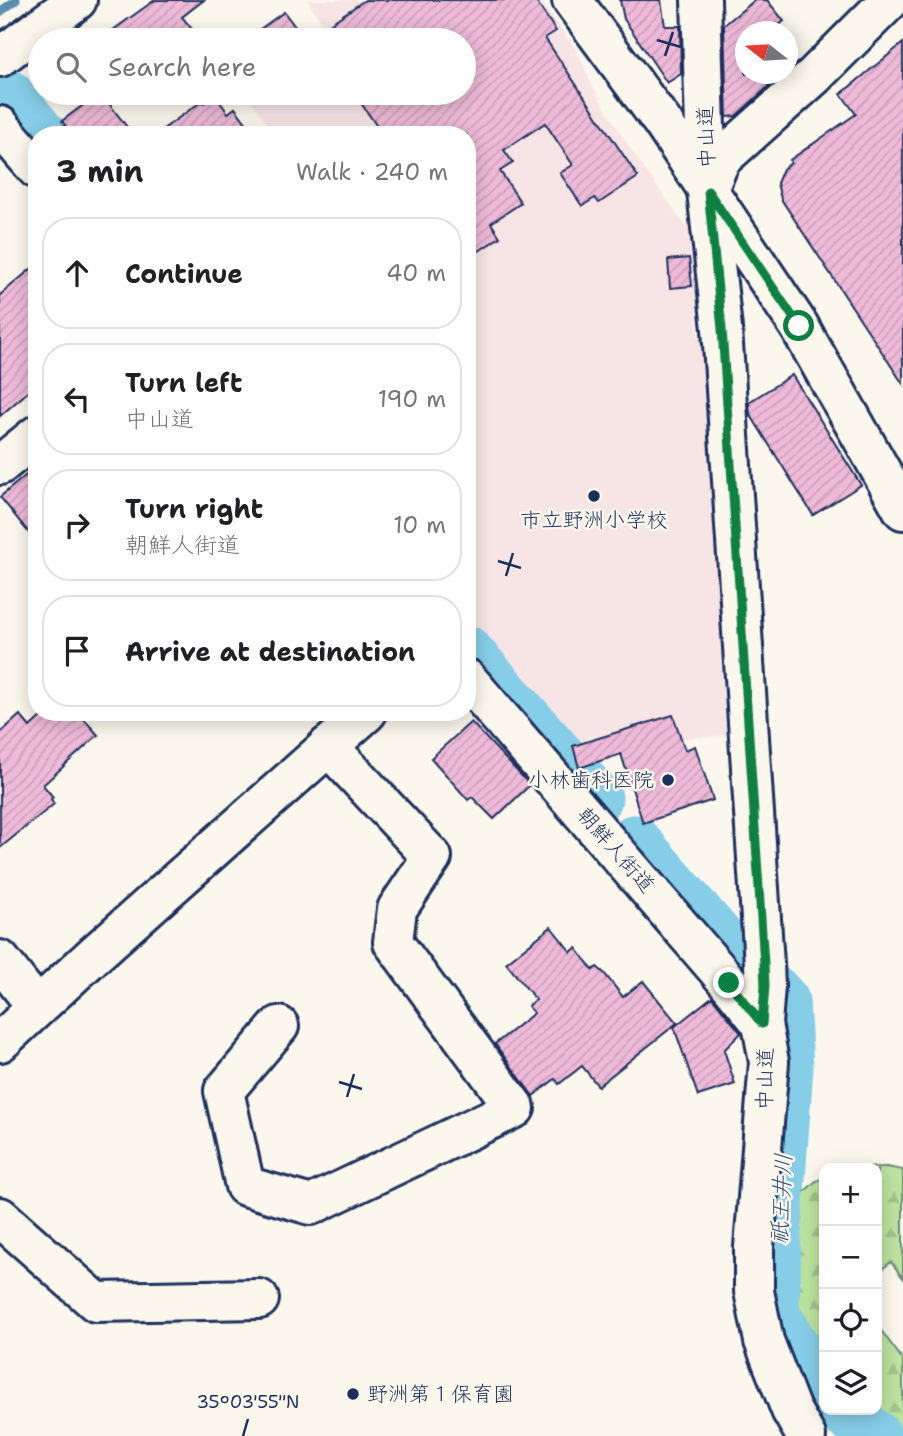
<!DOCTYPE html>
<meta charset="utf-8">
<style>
:root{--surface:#fff;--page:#f2f2f2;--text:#202124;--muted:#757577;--line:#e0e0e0}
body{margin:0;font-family:"Shantell Sans","Klee One",sans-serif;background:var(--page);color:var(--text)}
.controls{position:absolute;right:21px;bottom:21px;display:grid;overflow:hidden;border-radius:14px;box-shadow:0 4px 18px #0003}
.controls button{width:63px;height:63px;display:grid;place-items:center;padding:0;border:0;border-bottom:2px solid var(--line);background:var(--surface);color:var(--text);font:35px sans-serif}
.compass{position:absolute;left:735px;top:21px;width:63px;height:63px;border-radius:50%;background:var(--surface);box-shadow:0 4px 18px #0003;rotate:287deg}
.stop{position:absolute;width:21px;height:21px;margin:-16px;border:5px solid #0b8043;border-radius:50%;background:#fff}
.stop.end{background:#0b8043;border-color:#fff;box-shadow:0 2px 7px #0008}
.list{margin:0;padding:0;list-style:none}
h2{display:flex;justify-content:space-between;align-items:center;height:91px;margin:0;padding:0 28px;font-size:30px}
h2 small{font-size:23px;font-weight:400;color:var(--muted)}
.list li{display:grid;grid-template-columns:46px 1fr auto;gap:21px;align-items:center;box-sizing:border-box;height:112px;margin:0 14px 14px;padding:0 14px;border:2px solid var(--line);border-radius:28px}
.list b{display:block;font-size:26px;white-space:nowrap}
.list p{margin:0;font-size:23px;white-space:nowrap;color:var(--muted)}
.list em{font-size:23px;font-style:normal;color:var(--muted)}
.icon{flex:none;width:38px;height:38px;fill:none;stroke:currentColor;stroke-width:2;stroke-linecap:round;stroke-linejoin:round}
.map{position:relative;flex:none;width:903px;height:1436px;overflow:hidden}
.search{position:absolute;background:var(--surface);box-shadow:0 4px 18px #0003;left:28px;top:28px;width:448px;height:77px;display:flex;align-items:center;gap:18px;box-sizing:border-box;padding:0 24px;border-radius:38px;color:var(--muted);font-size:26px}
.panel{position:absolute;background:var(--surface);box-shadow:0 4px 18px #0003;left:28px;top:126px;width:448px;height:595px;border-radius:28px}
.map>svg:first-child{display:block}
</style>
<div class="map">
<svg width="903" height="1436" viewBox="0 0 903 1436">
<defs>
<pattern id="forest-firs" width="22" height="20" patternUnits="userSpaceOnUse" patternTransform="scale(1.75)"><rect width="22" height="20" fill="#bce39e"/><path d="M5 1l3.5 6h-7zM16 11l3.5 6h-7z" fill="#a1c38a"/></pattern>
<pattern id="building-hatch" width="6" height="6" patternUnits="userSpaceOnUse" patternTransform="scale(1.75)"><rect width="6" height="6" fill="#eebad7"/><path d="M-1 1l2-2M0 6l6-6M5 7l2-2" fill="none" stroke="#cca0bb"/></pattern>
</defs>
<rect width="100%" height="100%" fill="#fbf7ec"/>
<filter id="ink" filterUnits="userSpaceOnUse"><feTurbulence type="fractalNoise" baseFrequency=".0143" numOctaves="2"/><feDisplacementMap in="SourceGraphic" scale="14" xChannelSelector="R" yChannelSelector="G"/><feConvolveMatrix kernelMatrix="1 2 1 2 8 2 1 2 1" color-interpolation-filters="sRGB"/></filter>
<g filter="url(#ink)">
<polygon fill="#f7e5e6" points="307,0 540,0 577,51 594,89 633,153 693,236 698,335 711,345 734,735 679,739 643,749 577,772 467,646 467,135 271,135 273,133 250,99 259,93 464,93 464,40 333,40"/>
<g fill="url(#forest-firs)" stroke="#6c897e" stroke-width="2">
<polygon points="887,1167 903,1170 903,1278 891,1262 877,1273 877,1168 851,1168"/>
<path d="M824,1178V1392C809,1365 789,1335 783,1304C778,1278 782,1239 782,1212L816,1181Z"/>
<polygon points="877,1325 903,1360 903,1436 879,1436 846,1410 877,1410"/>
</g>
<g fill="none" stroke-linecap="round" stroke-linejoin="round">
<polyline stroke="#5b8eb0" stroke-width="9" points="0,12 16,0"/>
<g stroke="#86cde7" stroke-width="51">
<polyline points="9,95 42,135"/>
<polyline points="467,651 597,798"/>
<polyline points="634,840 748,971"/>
<polyline points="775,991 784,1001 788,1067 776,1233 774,1312 824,1398"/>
<polyline points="840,1410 876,1436"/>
</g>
</g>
<g fill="url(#building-hatch)" stroke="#1b2f5e" stroke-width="2">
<polygon points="155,0 204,0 182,17 201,40 99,40"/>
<polygon points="365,0 535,0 556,31 545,38 638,177 599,203 595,198 582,206 560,173 573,165 545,123 504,150 513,163 500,171 521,203 491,223 500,237 467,259 467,135 383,135 354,93 464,93 464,40 306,40"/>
<polygon points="620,0 661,0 665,26 680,26 681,74 667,83 624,19"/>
<polygon points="755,0 767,0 784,21 778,26 783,32 746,32 746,74 756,74 769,86 736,116 727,117 724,25"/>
<polygon points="284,12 305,40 245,40"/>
<polygon points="903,43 903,384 781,199 777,183 783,169 791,163 790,160 856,114 841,94"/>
<polygon points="99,93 101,93 133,135 72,135 62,121"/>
<polygon points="215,95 228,113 235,108 255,135 155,135 202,101 204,103"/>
<polygon points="689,258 692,286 670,288 668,260"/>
<polygon points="37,264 37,384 0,416 0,295"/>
<polygon points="792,375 861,485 813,515 750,414 749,402"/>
<polygon points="37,466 37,543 0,497"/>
<polygon points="46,712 78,712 98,735 43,785 53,797 51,799 54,804 0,848 0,733 20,715 30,727"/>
<polygon points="673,715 685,750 695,746 713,800 643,823 621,754 579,768 573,746"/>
<polygon points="471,722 530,785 494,819 472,797 468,800 431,758"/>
<polygon points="551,927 571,952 576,948 593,970 597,967 604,973 623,997 643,981 677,1023 598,1086 582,1066 559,1084 555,1079 533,1096 495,1044 534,1013 528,1006 536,1000 506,963"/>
<polygon points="712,997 741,1033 724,1050 735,1084 698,1096 674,1027"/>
</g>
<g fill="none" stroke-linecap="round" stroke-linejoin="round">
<defs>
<g id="minor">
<polyline points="572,0 663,123 799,326 903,510"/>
<polyline points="701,0 707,191 722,329 764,964 765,986 762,1024 769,1062 754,1247 754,1291 764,1341 791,1410 806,1436"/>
<polyline points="0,57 77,0"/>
<polyline points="0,126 37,169"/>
<polyline points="707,191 721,159 814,76 890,0"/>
<polyline points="0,465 37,435"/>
<polyline points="467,679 729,983 762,1024"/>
<polyline points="0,960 37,1007"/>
<polyline points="279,1026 224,1091 245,1186 311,1205 515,1108 393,942 397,909 432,857 328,746"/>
<polyline points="0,1042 94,955 367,712"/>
<polyline points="0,1217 96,1302 259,1299"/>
</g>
</defs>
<use href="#minor" stroke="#1b2f5e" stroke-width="44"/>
<use href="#minor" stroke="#fbf7ec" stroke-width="38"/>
</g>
</g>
<g fill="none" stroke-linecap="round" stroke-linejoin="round" filter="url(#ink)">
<polyline stroke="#0b8043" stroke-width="9" points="729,983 762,1024 765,986 764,964 722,329 708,191 799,326"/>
</g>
<path fill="none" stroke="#1b2f5e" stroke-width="2.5" d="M657,40L681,47M665,56L673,32M498,561L521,568M506,576L513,553M339,1082L362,1089M347,1097L354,1074M243,1436L248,1419"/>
<g fill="#1b2f5e" stroke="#fbf7ec" stroke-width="2.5">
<circle cx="594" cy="496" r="7"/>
<circle cx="668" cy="780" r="7"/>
<circle cx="353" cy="1394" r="7"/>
</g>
<g text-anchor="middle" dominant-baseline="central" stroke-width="5" stroke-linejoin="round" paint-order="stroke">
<g font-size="21" fill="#1b2f5e" stroke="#fbf7ec">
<text transform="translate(706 137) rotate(-92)">中山道</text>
<text transform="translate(616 850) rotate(49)">朝鮮人街道</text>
<text transform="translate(765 1079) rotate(-89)">中山道</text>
</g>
<g font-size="21" fill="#1b2f5e" stroke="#fbf7ec">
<text x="594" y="520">市立野洲小学校</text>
<text x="654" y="780" text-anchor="end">小林歯科医院</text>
<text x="367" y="1394" text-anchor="start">野洲第１保育園</text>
</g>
<g font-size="23" font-style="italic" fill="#365680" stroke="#fbf7ec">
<text transform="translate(781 1199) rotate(-87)">祇王井川</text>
</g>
</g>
<g font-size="18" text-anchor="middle" fill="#1b2f5e" stroke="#fbf7ec" stroke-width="5" stroke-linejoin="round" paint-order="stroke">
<text x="248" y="1408">35°03'55"N</text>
</g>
</svg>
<div class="controls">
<button>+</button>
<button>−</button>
<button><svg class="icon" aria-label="locate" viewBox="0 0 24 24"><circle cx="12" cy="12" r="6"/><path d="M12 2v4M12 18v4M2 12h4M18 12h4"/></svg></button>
<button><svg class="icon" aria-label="layers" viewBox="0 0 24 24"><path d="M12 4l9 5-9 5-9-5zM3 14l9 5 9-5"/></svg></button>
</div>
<svg class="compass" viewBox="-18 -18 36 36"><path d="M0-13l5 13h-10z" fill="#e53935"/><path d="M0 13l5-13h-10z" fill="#757577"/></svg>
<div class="stop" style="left:799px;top:326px"></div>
<div class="stop end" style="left:729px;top:983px"></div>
<div class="search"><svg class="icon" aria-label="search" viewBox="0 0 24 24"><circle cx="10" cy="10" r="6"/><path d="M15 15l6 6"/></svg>Search here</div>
<section class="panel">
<h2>3 min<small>Walk · 240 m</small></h2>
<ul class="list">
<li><svg class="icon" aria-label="ahead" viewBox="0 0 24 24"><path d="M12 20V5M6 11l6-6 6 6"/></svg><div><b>Continue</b></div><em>40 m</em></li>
<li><svg class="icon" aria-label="left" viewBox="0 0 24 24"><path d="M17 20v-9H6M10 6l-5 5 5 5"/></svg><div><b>Turn left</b><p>中山道</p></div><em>190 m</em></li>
<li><svg class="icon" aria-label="right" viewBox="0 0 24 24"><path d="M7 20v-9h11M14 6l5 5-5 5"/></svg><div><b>Turn right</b><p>朝鮮人街道</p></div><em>10 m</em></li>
<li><svg class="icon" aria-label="arrive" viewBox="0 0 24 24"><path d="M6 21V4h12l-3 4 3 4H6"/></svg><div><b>Arrive at destination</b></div></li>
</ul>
</section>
</div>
